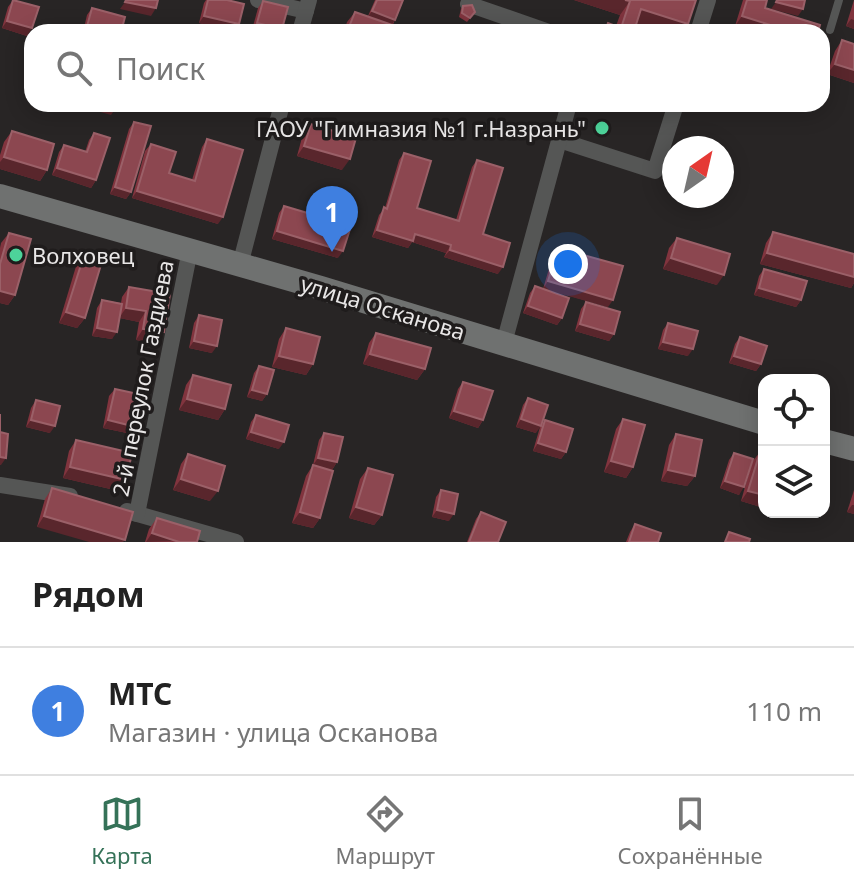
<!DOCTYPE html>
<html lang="ru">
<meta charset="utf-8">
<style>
:root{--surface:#fff;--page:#f2f2f2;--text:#222;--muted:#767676;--line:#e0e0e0;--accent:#357258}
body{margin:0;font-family:"Noto Sans",sans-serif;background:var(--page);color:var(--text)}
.controls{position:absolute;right:24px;bottom:24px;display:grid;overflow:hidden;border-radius:16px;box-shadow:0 4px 20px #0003}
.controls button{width:72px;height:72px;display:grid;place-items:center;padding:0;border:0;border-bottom:2px solid var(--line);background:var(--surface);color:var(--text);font:40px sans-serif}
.compass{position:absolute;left:662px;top:136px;width:72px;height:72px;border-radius:50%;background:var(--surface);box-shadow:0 4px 20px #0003;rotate:34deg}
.you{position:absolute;left:568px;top:264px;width:28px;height:28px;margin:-20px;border:6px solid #fff;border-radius:50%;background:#1a73e8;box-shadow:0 0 0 12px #1a73e833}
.badge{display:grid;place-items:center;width:52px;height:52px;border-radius:50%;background:var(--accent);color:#fff;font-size:26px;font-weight:700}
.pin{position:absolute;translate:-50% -66px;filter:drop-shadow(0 2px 4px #0008)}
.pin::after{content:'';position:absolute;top:42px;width:28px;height:24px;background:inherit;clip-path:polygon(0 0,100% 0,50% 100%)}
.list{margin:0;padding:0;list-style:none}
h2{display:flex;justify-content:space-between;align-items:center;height:104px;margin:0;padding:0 32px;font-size:34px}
h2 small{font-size:26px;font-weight:400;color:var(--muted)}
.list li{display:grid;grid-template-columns:52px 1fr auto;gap:24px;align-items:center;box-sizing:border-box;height:128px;padding:0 32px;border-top:2px solid var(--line)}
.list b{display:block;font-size:30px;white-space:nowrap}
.list p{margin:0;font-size:26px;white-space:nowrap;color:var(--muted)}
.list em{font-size:26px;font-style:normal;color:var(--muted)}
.icon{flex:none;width:44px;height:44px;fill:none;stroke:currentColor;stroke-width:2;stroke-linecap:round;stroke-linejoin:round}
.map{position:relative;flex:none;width:854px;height:542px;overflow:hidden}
.search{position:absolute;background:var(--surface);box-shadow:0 4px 20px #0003;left:24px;right:24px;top:24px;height:88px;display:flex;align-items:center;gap:20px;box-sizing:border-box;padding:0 28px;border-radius:24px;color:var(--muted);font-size:30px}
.sheet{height:232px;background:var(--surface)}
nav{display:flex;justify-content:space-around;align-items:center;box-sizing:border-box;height:112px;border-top:2px solid var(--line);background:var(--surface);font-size:22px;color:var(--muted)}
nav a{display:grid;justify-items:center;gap:4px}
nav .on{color:var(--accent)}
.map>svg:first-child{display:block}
</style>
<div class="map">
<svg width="854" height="542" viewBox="0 0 854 542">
<rect width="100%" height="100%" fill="#282525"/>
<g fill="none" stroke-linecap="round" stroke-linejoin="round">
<polyline stroke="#555655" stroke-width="8" points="830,30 839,0"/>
<g stroke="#555655" stroke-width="16">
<polyline points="258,0 306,11"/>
<polyline points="470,0 468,4 549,32"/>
<polyline points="300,32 309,0"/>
<polyline points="698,32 708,0"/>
<polyline points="559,140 655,171 676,104"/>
<polyline points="240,265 282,104"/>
<polyline points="504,343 569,104"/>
<polyline points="0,485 70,496"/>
<polyline points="127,511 236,542"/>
<polyline points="137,514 190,250"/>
</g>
<g stroke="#6f7170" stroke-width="24">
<polyline points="0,196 321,288 764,423"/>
<polyline points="824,441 854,449"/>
</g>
</g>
<g fill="#81343e">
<polygon points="13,0 27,36 2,28 8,7"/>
<polygon points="206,0 227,0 234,31 199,23 204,3"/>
<polygon points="375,0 403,0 390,32 344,32 347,22 355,12 368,16"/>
<polygon points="574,0 696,0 636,24 635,28 647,32 602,32 608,23 616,26 620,15"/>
<polygon points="743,0 767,0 765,8 818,32 752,32 735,26"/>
<polygon points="854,0 854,29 846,26"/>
<polygon points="263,1 280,32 260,32 252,30 258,8"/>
<polygon points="463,6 475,12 467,22 459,17 461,9"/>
<polygon points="92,8 121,32 83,32 87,15"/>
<polygon points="842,40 854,44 854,83 827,74 835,51"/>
<polygon points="134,122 131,192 126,199 110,194 129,129"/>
<polygon points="311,124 342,170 297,156 303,134"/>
<polygon points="12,131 47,170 40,181 0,169 0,155 4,142"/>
<polygon points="94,133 96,180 91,188 52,175 59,152 64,145 85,152 89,140"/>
<polygon points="207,139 218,224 132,198 145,151 151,144 169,173 192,180 202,147"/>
<polygon points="404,153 417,208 456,220 472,167 477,160 483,234 498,274 444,257 446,253 412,242 408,248 372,237 379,215 385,208 399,160"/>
<polygon points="284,206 338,258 272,239 279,213"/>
<polygon points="773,232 854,254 854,283 851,288 760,264 766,243"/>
<polygon points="9,233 15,295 8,305 0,303 0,248 1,243"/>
<polygon points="677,238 717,285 663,269 669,248"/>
<polygon points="558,248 608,307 546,289 562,318 557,325 523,313 530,293 535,286 543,289 553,255"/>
<polygon points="85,252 85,318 77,328 59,323 77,263"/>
<polygon points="764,269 801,300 796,307 754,295 759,276"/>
<polygon points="129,287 170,294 156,343 136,340 139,322 120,318 112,339 92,336 97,308 102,300 121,303 122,297"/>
<polygon points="586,302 614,334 609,341 575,331 581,309"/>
<polygon points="199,315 212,353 189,348 194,323"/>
<polygon points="668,323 688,356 658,349 663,330"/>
<polygon points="286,328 313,364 306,375 272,367 279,339"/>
<polygon points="376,333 425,369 417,380 363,364 369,343"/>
<polygon points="740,337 761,364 756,371 729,363 735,344"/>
<polygon points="259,366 267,394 262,401 247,397 254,373"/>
<polygon points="193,375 225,409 218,420 179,410 186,385"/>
<polygon points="463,382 483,420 478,428 449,418 458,389"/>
<polygon points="115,389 127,433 103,428 109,396"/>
<polygon points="528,398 536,433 516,427 523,405"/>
<polygon points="36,400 50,433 26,427 31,408"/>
<polygon points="256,415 279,449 246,439 251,422"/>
<polygon points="623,419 633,467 626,478 604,472 616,429"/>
<polygon points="545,420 566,452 561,459 533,451 540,427"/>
<polygon points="324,433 337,462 332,470 313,465 319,440"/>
<polygon points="676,434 695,476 687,486 661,481 669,445"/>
<polygon points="76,440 119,491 63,478 69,451"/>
<polygon points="760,452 764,453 764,508 741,501 751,466 739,495 720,488 729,460 734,453 752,462"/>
<polygon points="188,454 210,501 173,490 181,464"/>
<polygon points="313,465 320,518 313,528 292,523 306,476"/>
<polygon points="368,468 382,515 374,525 349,518 360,479"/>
<polygon points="52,488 133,512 37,527 45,499"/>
<polygon points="441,490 449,521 432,517 436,497"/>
<polygon points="854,490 854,514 847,512"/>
<polygon points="481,512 498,542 467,542 476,519"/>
<polygon points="157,518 197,542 145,542 149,529"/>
<polygon points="635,524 658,542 626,542 630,532"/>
</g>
<g fill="#59262c">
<polygon points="574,0 625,0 630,1 620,15"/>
<polygon points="125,2 156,8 151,16 120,9"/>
<polygon points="776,2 803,9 798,16 771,9"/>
<polygon points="641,9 688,24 682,32 662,32 632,22"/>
<polygon points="372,11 395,20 390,27 367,18"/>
<polygon points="204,16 239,24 234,31 199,23"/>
<polygon points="742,16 792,32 752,32 735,26"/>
<polygon points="851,19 854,20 854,29 846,26"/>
<polygon points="7,21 32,28 27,36 2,28"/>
<polygon points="257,23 282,29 280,32 260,32 252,30"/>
<polygon points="835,64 854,70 854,83 827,74"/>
<polygon points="90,104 116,104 118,105 111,115 87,108"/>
<polygon points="304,146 350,159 342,170 297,156"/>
<polygon points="4,157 47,170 40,181 0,169 0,162"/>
<polygon points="57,168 96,180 91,188 52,175"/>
<polygon points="115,187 131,192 126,199 110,194"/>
<polygon points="137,191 223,217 218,224 132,198"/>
<polygon points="377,230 415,234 451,245 446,253 412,242 408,248 372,237"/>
<polygon points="277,231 343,251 338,258 272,239"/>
<polygon points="450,250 503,267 498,274 444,257"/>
<polygon points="767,253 854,277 854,283 851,288 760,264"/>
<polygon points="671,258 724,275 717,285 663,269"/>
<polygon points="548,281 613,300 608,307 543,289"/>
<polygon points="759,288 801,300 796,307 754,295"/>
<polygon points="0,291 15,295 8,305 0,303"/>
<polygon points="528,306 562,318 557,325 523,313"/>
<polygon points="126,308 146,311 139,322 119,318"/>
<polygon points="66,312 85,318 77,328 59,323"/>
<polygon points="580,324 614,334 609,341 575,331"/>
<polygon points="97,328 117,332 112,339 92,336"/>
<polygon points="143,329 164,332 156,343 136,340"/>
<polygon points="194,341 217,346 212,353 189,348"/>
<polygon points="663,342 693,349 688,356 658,349"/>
<polygon points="370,354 425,369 417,380 363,364"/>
<polygon points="279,356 313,364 306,375 272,367"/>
<polygon points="734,356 761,364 756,371 729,363"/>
<polygon points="252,390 267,394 262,401 247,397"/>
<polygon points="187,399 225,409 218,420 179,410"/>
<polygon points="454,411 483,420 478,428 449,418"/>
<polygon points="521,419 541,426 536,433 516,427"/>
<polygon points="31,420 55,426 50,433 26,427"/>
<polygon points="108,420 132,426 127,433 103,428"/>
<polygon points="251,432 284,442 279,449 246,439"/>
<polygon points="538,443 566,452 561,459 533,451"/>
<polygon points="0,457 6,458 1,465 0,465"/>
<polygon points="318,458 337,462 332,470 313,465"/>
<polygon points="611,461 633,467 626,478 604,472"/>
<polygon points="70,467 126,480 119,491 63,478"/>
<polygon points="668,470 695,476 687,486 661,481"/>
<polygon points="181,479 218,491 210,501 173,490"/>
<polygon points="725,481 744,487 739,495 720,488"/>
<polygon points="748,491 764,495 764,508 741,501"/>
<polygon points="852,505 854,505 854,514 847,512"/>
<polygon points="356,507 382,515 374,525 349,518"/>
<polygon points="437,510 454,514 449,521 432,517"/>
<polygon points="300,512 320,518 313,528 292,523"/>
<polygon points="44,516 125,540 123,542 89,542 37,527"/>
<polygon points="152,533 179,541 146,542"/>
</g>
<g fill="#8c4750" stroke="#9b6068" stroke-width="2">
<polygon points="13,0 39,7 32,28 7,21"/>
<polygon points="126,0 158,0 156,8 125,2"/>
<polygon points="208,0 227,0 244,4 239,24 204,16"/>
<polygon points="377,0 403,0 395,20 372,11"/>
<polygon points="625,0 696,0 688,24 641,9 635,28 647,32 605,32 608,23 621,28 630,1"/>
<polygon points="747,0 767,0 765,8 820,25 818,32 792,32 742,16"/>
<polygon points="777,0 805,0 803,9 776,2"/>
<polygon points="263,1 288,7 282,29 257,23"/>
<polygon points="472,5 475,12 470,18 462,13 463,6"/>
<polygon points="92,8 125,17 121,32 94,32 86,30"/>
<polygon points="355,12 392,25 390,32 347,32"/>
<polygon points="183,26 204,31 204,32 182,32"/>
<polygon points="842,40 854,44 854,70 835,64"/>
<polygon points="134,122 151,126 131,192 115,187"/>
<polygon points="311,124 356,138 350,159 304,146"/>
<polygon points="12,131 54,144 47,170 4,157"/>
<polygon points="94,133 110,138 96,180 57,168 64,145 87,152"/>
<polygon points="207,139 243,150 223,217 137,191 151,144 176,152 169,173 195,181"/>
<polygon points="404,153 431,161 417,208 459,221 477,160 503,168 483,234 510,243 503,267 450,250 451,245 415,234 413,241 377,230 384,207 387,209"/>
<polygon points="284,206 351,226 343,251 277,231"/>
<polygon points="773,232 854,254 854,277 767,253"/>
<polygon points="9,233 31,239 15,295 0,291 0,264"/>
<polygon points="677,238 730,254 724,275 671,258"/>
<polygon points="558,248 623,266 613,300 548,281"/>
<polygon points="85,252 103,258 85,318 66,312"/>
<polygon points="764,269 807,281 801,300 759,288"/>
<polygon points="535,286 569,298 562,318 528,306"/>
<polygon points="129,287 170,294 164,332 143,329 146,311 126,308"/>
<polygon points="102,300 122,304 117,332 97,328"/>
<polygon points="586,302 620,312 614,334 580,324"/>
<polygon points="199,315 222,320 217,346 194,341"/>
<polygon points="668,323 698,331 693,349 663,342"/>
<polygon points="286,328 320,337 313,364 279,356"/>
<polygon points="376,333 431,348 425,369 370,354"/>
<polygon points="740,337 767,346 761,364 734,356"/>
<polygon points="259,366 274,370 267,394 252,390"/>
<polygon points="193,375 231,385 225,409 187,399"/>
<polygon points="463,382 493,391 483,420 454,411"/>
<polygon points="115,389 138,394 132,426 108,420"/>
<polygon points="528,398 548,405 541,426 521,419"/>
<polygon points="36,400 60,406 55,426 31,420"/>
<polygon points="0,414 0,432 8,434 6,458 0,457"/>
<polygon points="256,415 289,425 284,442 251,432"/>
<polygon points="623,419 645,425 633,467 611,461"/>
<polygon points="545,420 573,429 566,452 538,443"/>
<polygon points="324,433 343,437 337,462 318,458"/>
<polygon points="676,434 702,440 695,476 668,470"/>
<polygon points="76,440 132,453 126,480 70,467"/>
<polygon points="760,452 764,453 764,495 748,491"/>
<polygon points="734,453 753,459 744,487 725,481"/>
<polygon points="188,454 225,466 218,491 181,479"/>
<polygon points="313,465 333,471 320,518 300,512"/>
<polygon points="368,468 393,475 382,515 356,507"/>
<polygon points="52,488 133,512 125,540 44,516"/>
<polygon points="441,490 458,494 454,514 437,510"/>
<polygon points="481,512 506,522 498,542 469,542"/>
<polygon points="157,518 200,531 197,542 179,542 152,533"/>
<polygon points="635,524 661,533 658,542 629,542"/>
<polygon points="729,532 750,539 749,542 725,542"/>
</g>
<g fill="#4dd39a" stroke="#1f1c1c" stroke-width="3">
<circle cx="602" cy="128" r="8"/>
<circle cx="16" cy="255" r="8"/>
</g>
<g text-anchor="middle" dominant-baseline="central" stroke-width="7" stroke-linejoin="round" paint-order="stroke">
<g font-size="22" fill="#e9e7e7" stroke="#1f1c1c" text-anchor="end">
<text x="586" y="128">ГАОУ "Гимназия №1 г.Назрань"</text>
<text x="32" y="255" text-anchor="start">Волховец</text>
</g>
<g font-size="22" fill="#e9e7e7" stroke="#1f1c1c">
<text transform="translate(383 307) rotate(17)">улица Осканова</text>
<text transform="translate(142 378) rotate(-79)">2-й переулок Газдиева</text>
</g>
</g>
</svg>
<div class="controls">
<button><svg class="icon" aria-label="locate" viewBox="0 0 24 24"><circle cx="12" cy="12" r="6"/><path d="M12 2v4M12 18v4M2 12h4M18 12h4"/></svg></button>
<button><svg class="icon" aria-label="layers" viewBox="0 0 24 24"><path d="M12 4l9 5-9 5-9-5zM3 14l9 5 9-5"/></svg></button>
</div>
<svg class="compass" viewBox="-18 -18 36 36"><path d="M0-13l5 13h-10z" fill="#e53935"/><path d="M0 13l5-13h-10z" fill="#767676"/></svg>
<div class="you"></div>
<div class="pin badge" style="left:332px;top:252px;background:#3f7fe0">1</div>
<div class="search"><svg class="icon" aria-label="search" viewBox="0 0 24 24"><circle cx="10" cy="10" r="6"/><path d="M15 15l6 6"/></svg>Поиск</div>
</div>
<section class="sheet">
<h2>Рядом<small></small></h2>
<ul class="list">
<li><span class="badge" style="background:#3f7fe0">1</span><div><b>МТС</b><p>Магазин · улица Осканова</p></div><em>110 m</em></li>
</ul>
</section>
<nav>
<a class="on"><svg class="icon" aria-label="map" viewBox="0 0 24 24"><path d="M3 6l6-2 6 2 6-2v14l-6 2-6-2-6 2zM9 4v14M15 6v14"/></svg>Карта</a>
<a><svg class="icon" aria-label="directions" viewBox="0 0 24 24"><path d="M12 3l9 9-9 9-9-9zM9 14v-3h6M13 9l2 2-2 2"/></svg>Маршрут</a>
<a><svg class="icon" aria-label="saved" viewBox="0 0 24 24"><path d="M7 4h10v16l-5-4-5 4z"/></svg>Сохранённые</a>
</nav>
